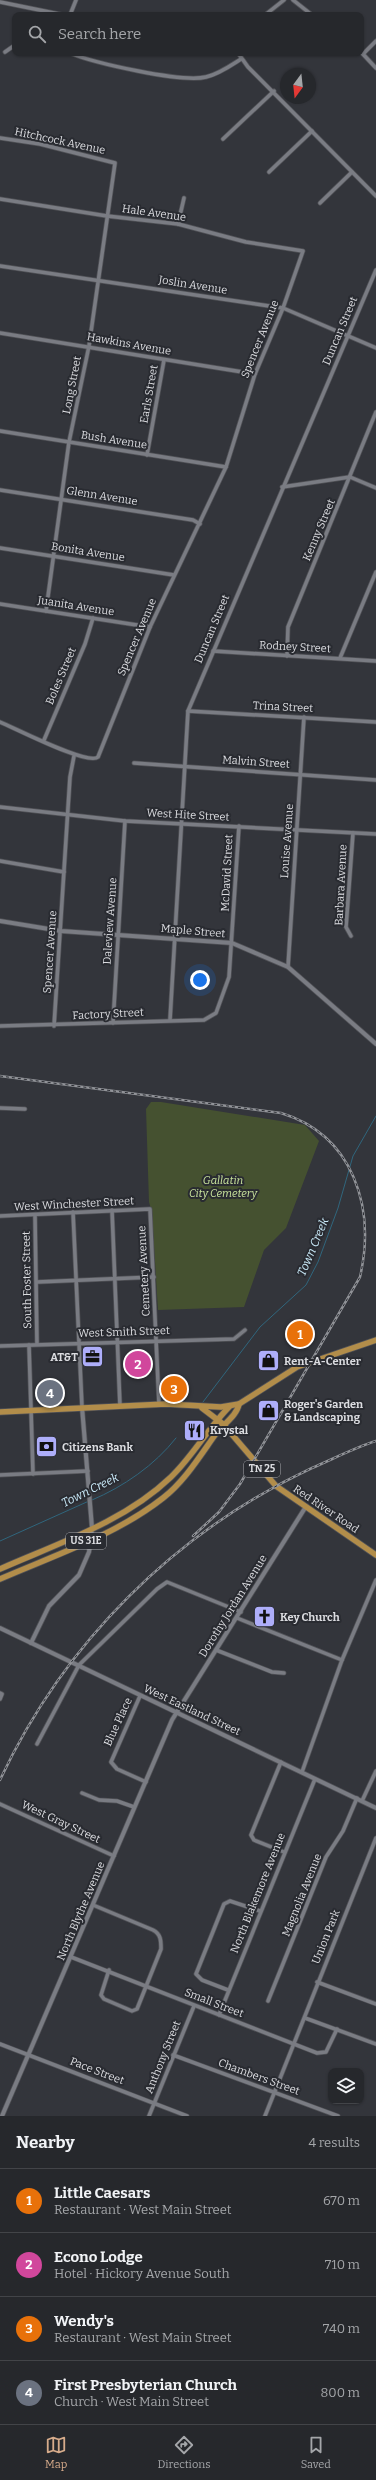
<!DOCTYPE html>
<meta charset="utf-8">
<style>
:root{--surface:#26282c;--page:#323438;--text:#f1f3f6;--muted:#a4a6a9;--line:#424448;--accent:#d6ab8b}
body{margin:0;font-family:Bitter,serif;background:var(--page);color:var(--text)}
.controls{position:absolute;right:12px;bottom:12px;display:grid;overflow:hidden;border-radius:8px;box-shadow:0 1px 3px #0004}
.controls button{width:36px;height:36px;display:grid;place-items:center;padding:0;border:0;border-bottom:1px solid var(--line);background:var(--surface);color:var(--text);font:20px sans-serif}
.compass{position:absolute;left:280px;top:68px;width:36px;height:36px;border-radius:50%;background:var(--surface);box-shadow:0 1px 3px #0004;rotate:195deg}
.you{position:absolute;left:200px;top:980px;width:14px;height:14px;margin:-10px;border:3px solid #fff;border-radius:50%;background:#1a73e8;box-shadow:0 0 0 6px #1a73e833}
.badge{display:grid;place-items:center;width:26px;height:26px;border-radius:50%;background:var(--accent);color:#fff;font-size:13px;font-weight:700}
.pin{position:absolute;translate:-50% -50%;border:2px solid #fff;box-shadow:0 1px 4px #0006}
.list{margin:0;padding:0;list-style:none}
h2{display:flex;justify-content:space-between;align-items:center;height:52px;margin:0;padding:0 16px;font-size:17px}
h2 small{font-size:13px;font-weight:400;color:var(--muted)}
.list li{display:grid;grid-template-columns:26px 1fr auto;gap:12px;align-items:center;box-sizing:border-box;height:64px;padding:0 16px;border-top:1px solid var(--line)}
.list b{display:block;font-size:15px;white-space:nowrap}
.list p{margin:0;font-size:13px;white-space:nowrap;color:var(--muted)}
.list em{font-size:13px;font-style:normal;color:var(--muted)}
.icon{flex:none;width:22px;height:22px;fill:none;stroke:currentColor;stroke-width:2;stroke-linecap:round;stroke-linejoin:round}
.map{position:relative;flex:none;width:376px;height:2116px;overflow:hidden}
.search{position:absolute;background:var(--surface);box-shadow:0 1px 3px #0004;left:12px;right:12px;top:12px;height:44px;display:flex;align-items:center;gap:10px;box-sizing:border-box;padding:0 14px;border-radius:8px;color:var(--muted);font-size:15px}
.sheet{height:308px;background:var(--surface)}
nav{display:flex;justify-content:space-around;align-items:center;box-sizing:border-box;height:56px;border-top:1px solid var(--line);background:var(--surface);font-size:11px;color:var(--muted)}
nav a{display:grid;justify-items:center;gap:2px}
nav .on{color:var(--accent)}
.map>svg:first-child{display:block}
</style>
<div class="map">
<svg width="376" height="2116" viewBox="0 0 376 2116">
<rect width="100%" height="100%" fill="#33353b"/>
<polygon fill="#455130" points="151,1102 161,1102 305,1125 319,1141 286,1228 264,1250 244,1307 158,1310 152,1213 149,1202 146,1109"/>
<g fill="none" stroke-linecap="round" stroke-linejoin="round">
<g stroke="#30667d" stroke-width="1">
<polyline points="203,1402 260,1327 306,1285 318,1262 338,1208 353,1156 376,1116"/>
<path d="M92,1500C123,1487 155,1465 176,1438"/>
<polyline points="0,1541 89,1501"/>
</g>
<defs>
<g id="minor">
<polyline points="293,0 312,15"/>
<polyline points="0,2 64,15"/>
<polyline points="70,15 76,0"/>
<polyline points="265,15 284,0"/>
<polyline points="5,52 15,45"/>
<polyline points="361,52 376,68"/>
<path d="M70,53C94,63 182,83 206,77C219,74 230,66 241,59"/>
<polyline points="238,53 248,67 376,196"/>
<polyline points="363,54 376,41"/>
<polyline points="0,138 40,144 115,163 89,346 69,442 46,611"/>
<polyline points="223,139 274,91"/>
<polyline points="269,172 312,131"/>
<path d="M0,199L107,216L178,224L246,242L303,251L283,308L255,374L226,467L150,627L98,757C88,766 15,728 0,722"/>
<polyline points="320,203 352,172"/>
<polyline points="178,224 184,198"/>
<polyline points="0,266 283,308 376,348"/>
<polyline points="0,333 255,374"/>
<polyline points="0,431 226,467"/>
<polyline points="147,455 164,360"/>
<polyline points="282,487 350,477 376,488"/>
<polyline points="0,490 193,520 200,524"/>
<polyline points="0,548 174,575"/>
<polyline points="0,604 150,627"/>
<polyline points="213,651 376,661"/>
<polyline points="287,656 288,627 376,412"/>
<polyline points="340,658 376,572"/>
<polyline points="188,711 376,722"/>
<polyline points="44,740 85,644 93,618"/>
<polyline points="134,763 376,780"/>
<polyline points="0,807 125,821 376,834"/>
<polyline points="0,861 64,872"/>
<polyline points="351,936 346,927 353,833"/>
<polyline points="288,967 304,717"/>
<polyline points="170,1020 188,711 376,270"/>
<polyline points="113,1023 125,821"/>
<polyline points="0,1026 204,1020 216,1013 229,977 239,826"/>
<polyline points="54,1026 70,777 74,756"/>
<polyline points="0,1108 25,1109"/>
<polyline points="112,1210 120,1406"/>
<polyline points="73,1212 82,1407"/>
<polyline points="35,1215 37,1344"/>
<polyline points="0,1216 150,1209 159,1404"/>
<polyline points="37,1282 154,1277"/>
<polyline points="29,1345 33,1474"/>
<polyline points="0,1346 234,1339 245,1330"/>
<polyline points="0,1475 88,1471"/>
<polyline points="237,1618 342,1660"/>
<polyline points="216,1650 272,1672 284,1673"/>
<polyline points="0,1693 2,1694 0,1699"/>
<polyline points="140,1696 111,1762 117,1769 146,1782"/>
<polyline points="37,1744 79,1665 157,1589 167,1582 241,1612"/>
<polyline points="281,1762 251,1835 254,1840 284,1852"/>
<polyline points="302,1772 342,1660 376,1580"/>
<polyline points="82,1793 99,1800 117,1801 134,1807"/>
<polyline points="362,1801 376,1771"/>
<polyline points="0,1804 114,1856"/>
<path d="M93,1905L153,1930C161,1934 161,1941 161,1949L137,2009L132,2011L104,1999L101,1995L109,1970"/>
<polyline points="71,1957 317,2053 326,2052 337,2029"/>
<polyline points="317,1982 376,2004"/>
<polyline points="228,1990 202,1980 196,1974 224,1904 230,1901 260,1911"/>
<polyline points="268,2001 326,1857 343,1831 357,1798"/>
<polyline points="219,2015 315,1779"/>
<polyline points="305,2018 376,2044"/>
<polyline points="0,2044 187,2116"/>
<polyline points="173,2055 338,2116"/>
<polyline points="149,2116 194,2006"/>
<polyline points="265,2116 376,1838"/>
</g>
<g id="tertiary">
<polyline points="0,921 61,931 232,943 288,967 376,1044"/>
<polyline points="0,1628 376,1808"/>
<polyline points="31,1643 49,1606 79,1575 89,1552 92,1528 82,1407"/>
<polyline points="2,2116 172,1720 305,1508"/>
</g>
<g id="primary">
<polyline points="202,1408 223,1424 276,1486 376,1555"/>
<polyline points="0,1412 166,1404 221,1407 239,1404 297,1367 376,1340"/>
<path d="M0,1569C59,1543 124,1522 171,1477C193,1456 208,1428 230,1406"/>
<path d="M0,1579C55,1555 116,1535 163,1498C184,1482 200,1456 215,1435C222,1425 237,1416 239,1404"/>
</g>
</defs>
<use href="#minor" stroke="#515257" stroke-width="5"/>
<use href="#tertiary" stroke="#515257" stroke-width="5.5"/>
<use href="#primary" stroke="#515257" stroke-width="7"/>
<use href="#minor" stroke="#7a7c83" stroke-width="3.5"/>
<use href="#tertiary" stroke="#7a7c83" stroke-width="4"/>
<use href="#primary" stroke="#b28d4a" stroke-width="5.5"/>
<defs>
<g id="rail">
<path d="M0,1076L281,1113C353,1135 376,1207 360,1277L240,1484L219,1512L193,1536"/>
<path d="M0,1780C64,1643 175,1532 312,1468C333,1459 354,1448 376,1441"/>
</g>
</defs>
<use href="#rail" stroke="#919398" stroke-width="2.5"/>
<use href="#rail" stroke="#292b31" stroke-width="1" stroke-dasharray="3" stroke-linecap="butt"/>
</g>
<defs>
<symbol id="office-square" viewBox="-11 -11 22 22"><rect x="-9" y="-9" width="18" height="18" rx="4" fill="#aeaefa" stroke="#292b31"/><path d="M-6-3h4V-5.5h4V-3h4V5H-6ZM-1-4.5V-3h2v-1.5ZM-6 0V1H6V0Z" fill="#111"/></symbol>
<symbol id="shop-square" viewBox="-11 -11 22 22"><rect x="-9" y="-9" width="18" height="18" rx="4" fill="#aeaefa" stroke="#292b31"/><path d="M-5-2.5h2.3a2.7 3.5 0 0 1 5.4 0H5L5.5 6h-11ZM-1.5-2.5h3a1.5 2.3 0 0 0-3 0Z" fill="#111"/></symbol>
<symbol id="restaurant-square" viewBox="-11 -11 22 22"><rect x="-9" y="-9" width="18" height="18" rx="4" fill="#aeaefa" stroke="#292b31"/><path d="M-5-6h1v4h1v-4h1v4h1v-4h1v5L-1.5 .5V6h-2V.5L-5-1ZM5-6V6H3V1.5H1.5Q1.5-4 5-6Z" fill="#111"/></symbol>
<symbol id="bank-square" viewBox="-11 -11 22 22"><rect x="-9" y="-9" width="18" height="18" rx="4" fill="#aeaefa" stroke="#292b31"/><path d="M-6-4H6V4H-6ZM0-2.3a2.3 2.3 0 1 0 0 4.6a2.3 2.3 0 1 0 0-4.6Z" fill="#111"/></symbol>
<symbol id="church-square" viewBox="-11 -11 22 22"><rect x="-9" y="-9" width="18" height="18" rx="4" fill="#aeaefa" stroke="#292b31"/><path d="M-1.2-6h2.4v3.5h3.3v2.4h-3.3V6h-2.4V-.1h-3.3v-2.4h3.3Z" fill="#111"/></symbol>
</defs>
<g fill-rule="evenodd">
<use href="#office-square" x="80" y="1344" width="25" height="25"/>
<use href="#shop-square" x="256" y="1348" width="25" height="25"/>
<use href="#shop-square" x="256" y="1398" width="25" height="25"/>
<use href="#restaurant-square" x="182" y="1418" width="25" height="25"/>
<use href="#bank-square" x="34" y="1434" width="25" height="25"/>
<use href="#church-square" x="252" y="1604" width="25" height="25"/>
</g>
<g text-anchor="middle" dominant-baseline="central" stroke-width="4" stroke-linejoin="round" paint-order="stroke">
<g fill="#292b31" stroke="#a6a7ac" stroke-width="1">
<rect x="244" y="1461" width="36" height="16" rx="3"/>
<rect x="66" y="1533" width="40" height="16" rx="3"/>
</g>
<g font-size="10" font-weight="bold" fill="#dbdce0">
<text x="262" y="1469">TN 25</text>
<text x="86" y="1541">US 31E</text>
</g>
<g font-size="11" fill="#dbdce0" stroke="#292b31">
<text transform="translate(60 141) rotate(12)">Hitchcock Avenue</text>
<text transform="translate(154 213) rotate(8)">Hale Avenue</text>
<text transform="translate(193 285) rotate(9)">Joslin Avenue</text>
<text transform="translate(340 331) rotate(-67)">Duncan Street</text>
<text transform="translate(260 339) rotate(-68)">Spencer Avenue</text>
<text transform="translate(129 344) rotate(10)">Hawkins Avenue</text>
<text transform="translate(72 385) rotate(-79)">Long Street</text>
<text transform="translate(149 394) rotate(-80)">Earls Street</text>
<text transform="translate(114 440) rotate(9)">Bush Avenue</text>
<text transform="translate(102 496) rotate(9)">Glenn Avenue</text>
<text transform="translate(319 530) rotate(-67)">Kenny Street</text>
<text transform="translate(88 552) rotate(9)">Bonita Avenue</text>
<text transform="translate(76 606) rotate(9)">Juanita Avenue</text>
<text transform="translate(212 629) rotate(-67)">Duncan Street</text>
<text transform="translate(137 637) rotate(-67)">Spencer Avenue</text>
<text transform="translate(295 647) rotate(3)">Rodney Street</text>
<text transform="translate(61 676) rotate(-67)">Boles Street</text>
<text transform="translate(283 707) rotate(3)">Trina Street</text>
<text transform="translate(256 762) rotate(4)">Malvin Street</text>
<text transform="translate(188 815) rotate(3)">West Hite Street</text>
<text transform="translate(287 841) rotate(-86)">Louise Avenue</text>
<text transform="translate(227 873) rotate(-87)">McDavid Street</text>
<text transform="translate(341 885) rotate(-87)">Barbara Avenue</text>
<text transform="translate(110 921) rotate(-86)">Daleview Avenue</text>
<text transform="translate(193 931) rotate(5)">Maple Street</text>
<text transform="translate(50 952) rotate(-86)">Spencer Avenue</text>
<text transform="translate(108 1014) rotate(-3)">Factory Street</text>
<text transform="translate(74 1204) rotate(-3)">West Winchester Street</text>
<text transform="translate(144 1271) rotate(-93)">Cemetery Avenue</text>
<text transform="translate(27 1280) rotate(-91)">South Foster Street</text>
<text transform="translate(124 1332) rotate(-2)">West Smith Street</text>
<text transform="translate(326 1509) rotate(34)">Red River Road</text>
<text transform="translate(233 1606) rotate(-58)">Dorothy Jordan Avenue</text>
<text transform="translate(192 1710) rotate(25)">West Eastland Street</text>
<text transform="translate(118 1722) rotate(-65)">Blue Place</text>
<text transform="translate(61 1822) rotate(25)">West Gray Street</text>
<text transform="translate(258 1893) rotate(-68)">North Blakemore Avenue</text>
<text transform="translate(302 1895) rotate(-68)">Magnolia Avenue</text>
<text transform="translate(81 1911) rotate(-67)">North Blythe Avenue</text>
<text transform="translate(326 1937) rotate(-68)">Union Park</text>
<text transform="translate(214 2003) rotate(21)">Small Street</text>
<text transform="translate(163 2057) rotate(-68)">Anthony Street</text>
<text transform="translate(97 2071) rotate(21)">Pace Street</text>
<text transform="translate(259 2077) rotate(20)">Chambers Street</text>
</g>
<g font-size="11" font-style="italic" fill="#cbe69e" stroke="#292b31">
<text x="223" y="1180">Gallatin<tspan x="223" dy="13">City Cemetery</tspan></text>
</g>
<g font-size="11" font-weight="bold" fill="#dbdce0" stroke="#292b31" text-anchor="start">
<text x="78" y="1357" text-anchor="end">AT&amp;T</text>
<text x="284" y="1361">Rent-A-Center</text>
<text x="284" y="1404">Roger's Garden<tspan x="284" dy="13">&amp; Landscaping</tspan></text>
<text x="210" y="1430">Krystal</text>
<text x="62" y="1447">Citizens Bank</text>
<text x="280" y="1617">Key Church</text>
</g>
<g font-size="12" font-style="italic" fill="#c8e8f7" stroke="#292b31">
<text transform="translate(313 1247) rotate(-67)">Town Creek</text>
<text transform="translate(90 1490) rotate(-26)">Town Creek</text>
</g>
</g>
</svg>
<div class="controls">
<button><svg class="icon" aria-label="layers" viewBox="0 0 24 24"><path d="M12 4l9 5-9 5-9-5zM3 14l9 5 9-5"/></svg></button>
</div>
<svg class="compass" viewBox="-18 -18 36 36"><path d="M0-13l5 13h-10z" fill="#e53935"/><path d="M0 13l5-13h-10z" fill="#a4a6a9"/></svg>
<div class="you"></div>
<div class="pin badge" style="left:300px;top:1334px;background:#e8710a">1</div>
<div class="pin badge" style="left:138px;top:1364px;background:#d1479c">2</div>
<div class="pin badge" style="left:174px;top:1389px;background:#e8710a">3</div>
<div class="pin badge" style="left:50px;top:1393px;background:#6b7280">4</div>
<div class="search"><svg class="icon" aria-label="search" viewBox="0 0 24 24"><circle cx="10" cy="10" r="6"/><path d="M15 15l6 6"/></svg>Search here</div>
</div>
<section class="sheet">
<h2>Nearby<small>4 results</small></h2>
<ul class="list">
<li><span class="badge" style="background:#e8710a">1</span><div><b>Little Caesars</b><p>Restaurant · West Main Street</p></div><em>670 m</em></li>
<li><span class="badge" style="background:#d1479c">2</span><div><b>Econo Lodge</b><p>Hotel · Hickory Avenue South</p></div><em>710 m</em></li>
<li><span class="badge" style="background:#e8710a">3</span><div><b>Wendy's</b><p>Restaurant · West Main Street</p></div><em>740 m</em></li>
<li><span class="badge" style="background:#6b7280">4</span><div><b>First Presbyterian Church</b><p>Church · West Main Street</p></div><em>800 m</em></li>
</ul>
</section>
<nav>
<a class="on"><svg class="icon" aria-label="map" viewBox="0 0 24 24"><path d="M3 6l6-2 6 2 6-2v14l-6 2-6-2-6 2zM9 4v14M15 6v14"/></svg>Map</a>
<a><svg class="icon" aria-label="directions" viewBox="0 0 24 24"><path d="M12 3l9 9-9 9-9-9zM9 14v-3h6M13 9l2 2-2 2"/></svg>Directions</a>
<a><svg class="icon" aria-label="saved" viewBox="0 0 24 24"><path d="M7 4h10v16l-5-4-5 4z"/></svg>Saved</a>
</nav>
